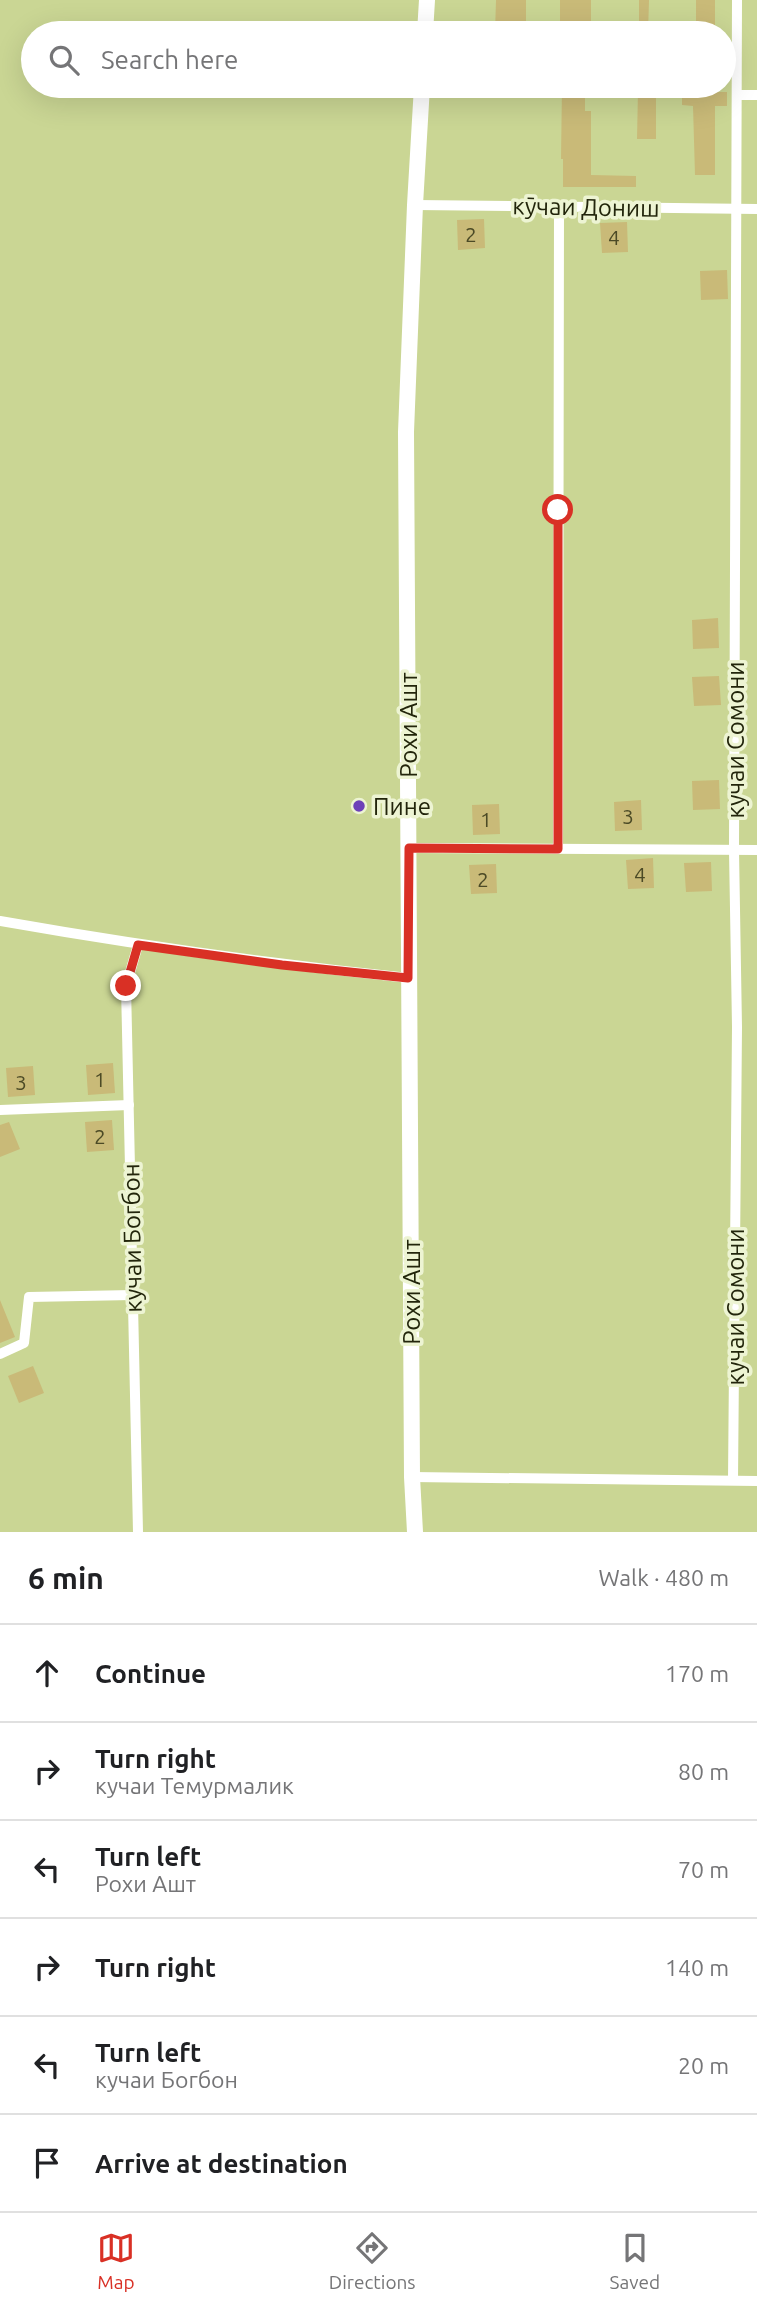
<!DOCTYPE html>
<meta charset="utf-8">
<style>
:root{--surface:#fff;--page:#f2f2f2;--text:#202124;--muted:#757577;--line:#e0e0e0;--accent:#d93025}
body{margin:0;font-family:Ubuntu,sans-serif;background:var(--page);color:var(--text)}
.stop{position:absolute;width:21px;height:21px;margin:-16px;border:5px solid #d93025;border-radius:50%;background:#fff}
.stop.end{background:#d93025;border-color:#fff;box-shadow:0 2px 7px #0008}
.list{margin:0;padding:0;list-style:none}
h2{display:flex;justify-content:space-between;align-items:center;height:91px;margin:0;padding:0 28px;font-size:30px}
h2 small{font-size:23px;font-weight:400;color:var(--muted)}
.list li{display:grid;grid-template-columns:46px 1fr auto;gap:21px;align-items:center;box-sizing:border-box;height:98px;padding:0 28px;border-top:2px solid var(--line)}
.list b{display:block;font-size:26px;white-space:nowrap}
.list p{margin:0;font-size:23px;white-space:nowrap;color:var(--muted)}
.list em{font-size:23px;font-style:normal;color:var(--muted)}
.icon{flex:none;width:38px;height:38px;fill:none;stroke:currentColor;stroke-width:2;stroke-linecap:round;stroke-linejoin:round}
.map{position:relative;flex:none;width:757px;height:1532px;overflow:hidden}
.search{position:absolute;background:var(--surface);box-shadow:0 7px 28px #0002;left:21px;right:21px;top:21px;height:77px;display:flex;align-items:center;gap:18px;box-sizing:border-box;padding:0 24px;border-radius:38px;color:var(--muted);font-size:26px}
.sheet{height:679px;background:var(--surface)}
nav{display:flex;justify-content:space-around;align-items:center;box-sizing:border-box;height:98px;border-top:2px solid var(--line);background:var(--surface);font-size:19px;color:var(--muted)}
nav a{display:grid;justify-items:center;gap:4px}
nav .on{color:var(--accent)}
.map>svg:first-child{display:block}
</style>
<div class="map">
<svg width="757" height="1532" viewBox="0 0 757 1532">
<rect width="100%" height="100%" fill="#cad694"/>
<g fill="#c9ba78">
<polygon points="496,0 526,0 526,33 495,33"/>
<rect x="560" y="0" width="31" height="33"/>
<polygon points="639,0 649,0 648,33 639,33"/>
<rect x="696" y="0" width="19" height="33"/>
<polygon points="562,86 585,86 585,111 591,111 591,175 636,176 636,187 563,187 563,159 561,159"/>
<polygon points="638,91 656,92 656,139 637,139"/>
<polygon points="682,92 727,92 727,106 715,106 715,175 695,175 693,106 682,105"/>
<polygon points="484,219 485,248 458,250 457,220"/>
<polygon points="627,222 628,252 602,253 600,223"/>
<polygon points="727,270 728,299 701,300 700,271"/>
<polygon points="718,618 719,648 693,649 692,620"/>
<polygon points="719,676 721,705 694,706 692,677"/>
<polygon points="719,780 720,809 693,810 692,781"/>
<polygon points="641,800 642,830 615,831 614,802"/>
<polygon points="499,804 500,834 473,835 472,805"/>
<polygon points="653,858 654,888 628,889 626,860"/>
<polygon points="711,862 712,891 686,892 684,863"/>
<polygon points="496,864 497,893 471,894 469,865"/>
<polygon points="113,1063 115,1093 88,1095 86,1065"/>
<polygon points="33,1066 35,1095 8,1097 6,1068"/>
<polygon points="112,1120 114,1150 87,1152 85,1122"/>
<polygon points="9,1122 20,1149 0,1157 0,1125"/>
<polygon points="0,1300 15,1337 0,1343"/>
<polygon points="33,1366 44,1393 19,1403 8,1376"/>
</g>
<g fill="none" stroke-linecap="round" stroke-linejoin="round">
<g stroke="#fff" stroke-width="10">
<polyline points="737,95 757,95"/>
<polyline points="415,205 757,209"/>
<polyline points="409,848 757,850"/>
<polyline points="558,849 559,207"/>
<path d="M0,921C136,945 271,964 409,978"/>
<polyline points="0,1110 129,1105"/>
<polyline points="0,1354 24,1343 29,1297 133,1295"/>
<polyline points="412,1477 757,1481"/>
<polyline points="733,1480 737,1027 734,850 737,0"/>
<polyline points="138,1532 126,986 138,945"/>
</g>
<g stroke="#fff" stroke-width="16">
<polyline points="425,33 427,0"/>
<polyline points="415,1532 412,1477 406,432 415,205 422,86"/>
</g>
</g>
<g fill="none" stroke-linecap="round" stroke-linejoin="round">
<polyline stroke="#d93025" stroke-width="9" points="126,986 138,945 282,965 408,978 409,848 558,849 558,510"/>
</g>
<circle fill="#6d40b8" stroke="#edf4d3" stroke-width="2.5" cx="359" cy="806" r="7"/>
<g text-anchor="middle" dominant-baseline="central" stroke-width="7" stroke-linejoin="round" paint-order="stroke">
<g font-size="21" fill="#4c4a26">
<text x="471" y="234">2</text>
<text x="614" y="237">4</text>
<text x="628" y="816">3</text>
<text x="486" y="819">1</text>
<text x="640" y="874">4</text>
<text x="483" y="879">2</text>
<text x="100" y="1079">1</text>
<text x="21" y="1082">3</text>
<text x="100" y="1136">2</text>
</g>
<g font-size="24" fill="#22250b" stroke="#edf4d3">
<text transform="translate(586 207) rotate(1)">кӯчаи Дониш</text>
<text transform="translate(408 725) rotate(-90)">Рохи Ашт</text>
<text transform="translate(735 740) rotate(-90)">кучаи Сомони</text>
<text transform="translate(132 1238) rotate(-91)">кучаи Богбон</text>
<text transform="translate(411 1292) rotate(-90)">Рохи Ашт</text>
<text transform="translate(735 1307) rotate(-90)">кучаи Сомони</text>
</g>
<g font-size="24" fill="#22250b" stroke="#edf4d3" text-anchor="start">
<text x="373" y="806">Пине</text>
</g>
</g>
</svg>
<div class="stop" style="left:558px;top:510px"></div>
<div class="stop end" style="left:126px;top:986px"></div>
<div class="search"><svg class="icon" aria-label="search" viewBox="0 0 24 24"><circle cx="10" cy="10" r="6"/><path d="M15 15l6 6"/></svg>Search here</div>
</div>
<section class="sheet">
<h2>6 min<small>Walk · 480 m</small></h2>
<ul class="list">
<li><svg class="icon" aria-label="ahead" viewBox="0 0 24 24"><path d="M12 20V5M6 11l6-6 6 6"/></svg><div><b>Continue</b></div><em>170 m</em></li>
<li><svg class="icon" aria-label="right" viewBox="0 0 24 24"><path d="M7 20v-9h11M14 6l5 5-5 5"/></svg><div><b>Turn right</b><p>кучаи Темурмалик</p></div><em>80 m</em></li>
<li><svg class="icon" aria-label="left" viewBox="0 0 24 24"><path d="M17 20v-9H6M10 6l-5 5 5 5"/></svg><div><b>Turn left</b><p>Рохи Ашт</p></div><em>70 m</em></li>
<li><svg class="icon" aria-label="right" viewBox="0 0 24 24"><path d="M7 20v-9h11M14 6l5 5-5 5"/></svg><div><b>Turn right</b></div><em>140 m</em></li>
<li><svg class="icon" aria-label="left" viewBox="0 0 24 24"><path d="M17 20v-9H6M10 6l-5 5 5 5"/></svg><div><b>Turn left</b><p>кучаи Богбон</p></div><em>20 m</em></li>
<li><svg class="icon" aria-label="arrive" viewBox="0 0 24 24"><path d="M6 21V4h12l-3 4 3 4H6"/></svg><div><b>Arrive at destination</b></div></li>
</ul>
</section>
<nav>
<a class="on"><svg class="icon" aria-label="map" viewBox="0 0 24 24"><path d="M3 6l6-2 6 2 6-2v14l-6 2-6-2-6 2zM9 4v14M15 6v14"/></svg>Map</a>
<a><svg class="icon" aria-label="directions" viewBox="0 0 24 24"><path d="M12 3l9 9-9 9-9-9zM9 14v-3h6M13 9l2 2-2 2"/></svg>Directions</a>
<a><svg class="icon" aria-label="saved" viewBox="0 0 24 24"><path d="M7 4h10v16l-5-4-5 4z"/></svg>Saved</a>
</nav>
